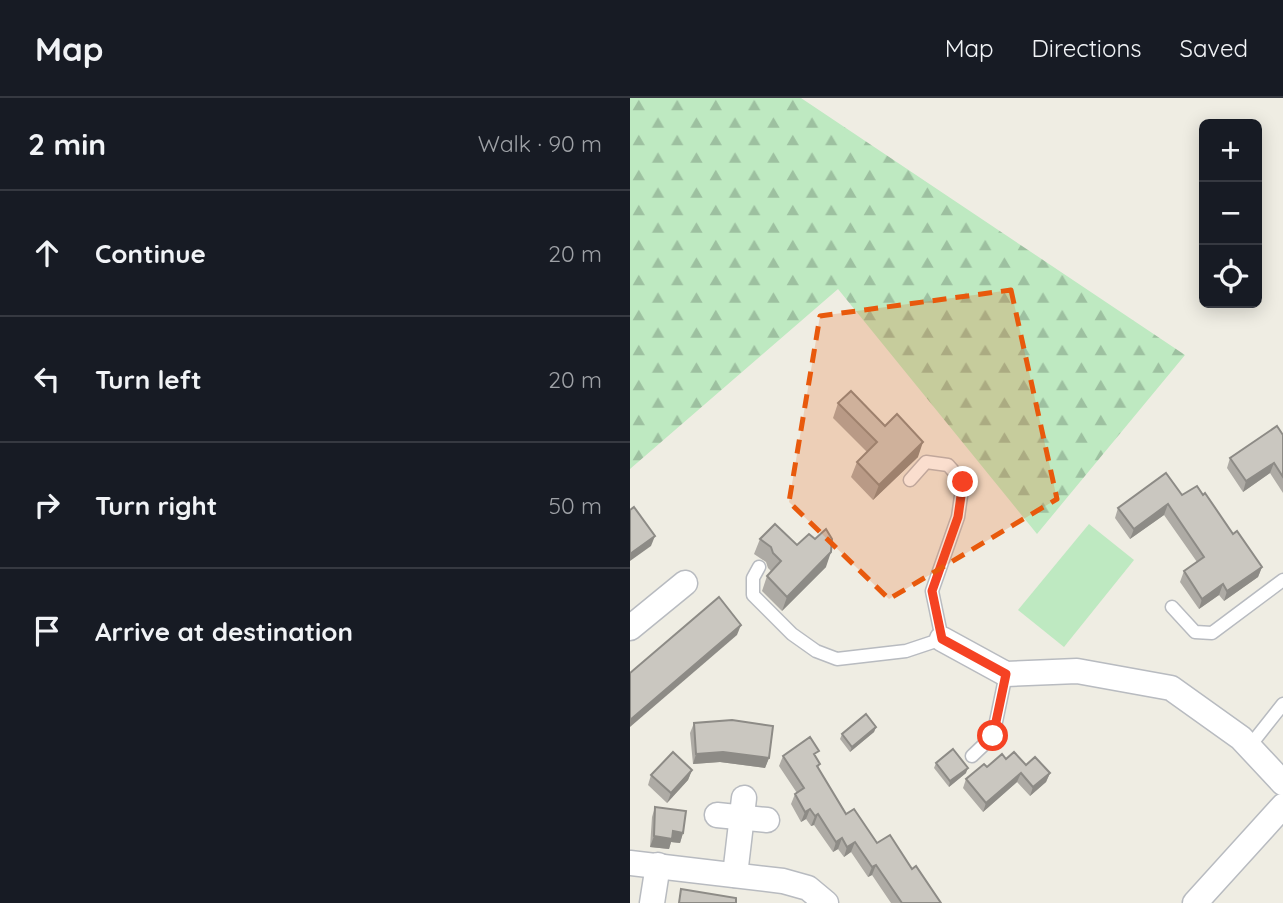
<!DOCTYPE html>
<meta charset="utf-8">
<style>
:root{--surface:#171b24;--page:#242831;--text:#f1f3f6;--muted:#9ea1a6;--line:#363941}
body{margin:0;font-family:Quicksand,sans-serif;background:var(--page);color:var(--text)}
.controls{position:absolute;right:21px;top:21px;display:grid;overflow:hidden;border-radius:10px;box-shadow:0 4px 18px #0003}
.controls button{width:63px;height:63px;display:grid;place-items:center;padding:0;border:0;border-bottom:2px solid var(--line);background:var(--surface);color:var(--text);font:35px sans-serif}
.stop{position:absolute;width:21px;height:21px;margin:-16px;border:5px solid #f54223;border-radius:50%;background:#fff}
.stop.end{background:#f54223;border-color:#fff;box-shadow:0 2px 7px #0008}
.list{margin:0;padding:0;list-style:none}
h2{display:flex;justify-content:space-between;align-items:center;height:91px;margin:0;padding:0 28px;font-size:30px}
h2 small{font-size:23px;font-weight:400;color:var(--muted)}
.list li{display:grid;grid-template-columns:46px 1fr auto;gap:21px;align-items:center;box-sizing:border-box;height:126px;padding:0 28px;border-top:2px solid var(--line)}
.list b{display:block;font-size:26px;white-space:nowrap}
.list em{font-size:23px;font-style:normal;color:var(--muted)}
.icon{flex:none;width:38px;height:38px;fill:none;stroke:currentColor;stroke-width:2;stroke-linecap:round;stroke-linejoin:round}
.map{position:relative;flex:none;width:653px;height:805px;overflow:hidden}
header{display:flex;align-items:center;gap:42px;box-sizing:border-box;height:98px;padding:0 35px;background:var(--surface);border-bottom:2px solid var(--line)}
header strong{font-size:33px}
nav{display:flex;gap:38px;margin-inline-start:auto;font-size:24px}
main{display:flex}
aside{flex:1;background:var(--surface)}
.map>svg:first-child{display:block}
</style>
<header>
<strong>Map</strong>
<nav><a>Map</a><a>Directions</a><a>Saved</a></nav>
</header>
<main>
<aside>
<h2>2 min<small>Walk · 90 m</small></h2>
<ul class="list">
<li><svg class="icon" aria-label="ahead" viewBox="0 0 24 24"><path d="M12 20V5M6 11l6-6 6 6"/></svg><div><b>Continue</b></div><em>20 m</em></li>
<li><svg class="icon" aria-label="left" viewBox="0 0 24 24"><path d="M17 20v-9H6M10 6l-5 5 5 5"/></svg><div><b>Turn left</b></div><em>20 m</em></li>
<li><svg class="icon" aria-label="right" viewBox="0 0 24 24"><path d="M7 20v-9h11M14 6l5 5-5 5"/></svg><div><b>Turn right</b></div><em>50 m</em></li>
<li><svg class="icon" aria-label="arrive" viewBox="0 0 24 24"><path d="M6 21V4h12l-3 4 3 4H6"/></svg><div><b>Arrive at destination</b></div></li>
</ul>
</aside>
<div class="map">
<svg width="653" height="805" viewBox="0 0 653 805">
<defs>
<pattern id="forest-firs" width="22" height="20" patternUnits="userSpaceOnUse" patternTransform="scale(1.75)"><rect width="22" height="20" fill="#bee9c1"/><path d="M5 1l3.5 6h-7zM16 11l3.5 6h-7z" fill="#9dc0a0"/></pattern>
</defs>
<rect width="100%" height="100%" fill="#efede3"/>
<polygon fill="url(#forest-firs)" points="0,0 171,0 555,257 407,436 208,191 0,371"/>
<polygon fill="#bee9c1" points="459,426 504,462 434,549 388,512"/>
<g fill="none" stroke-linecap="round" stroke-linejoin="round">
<defs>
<g id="lane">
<polyline points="129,469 123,480 123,497 162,536 186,553 207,561 276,553 312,541 302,493 328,419 333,384 318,367 296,364 280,382"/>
<polyline points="542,509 565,534 582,535 653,482"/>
<polyline points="619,649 653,606"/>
<polyline points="342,658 363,638 376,576"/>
</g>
<g id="street">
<polyline points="0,530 55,485"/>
<polyline points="312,541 376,576 447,573 541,590 611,640 653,685"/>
<polyline points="87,717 137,722"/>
<polyline points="0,765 153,783 178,790 196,805"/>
<polyline points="105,777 114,700"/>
<polyline points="22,805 28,767"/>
<polyline points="565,805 653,708"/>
</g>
</defs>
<use href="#lane" stroke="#b8bbc0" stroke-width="15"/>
<use href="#street" stroke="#b8bbc0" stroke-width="27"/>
<use href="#lane" stroke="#fff" stroke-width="12"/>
<use href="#street" stroke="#fff" stroke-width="24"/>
</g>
<g fill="#aeaba5">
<polygon points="208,305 255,328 288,359 243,402 221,379 227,364 237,354 203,320"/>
<polygon points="653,337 653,395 640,375 613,394 597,370 600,360"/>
<polygon points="552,397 603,436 632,469 628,479 594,503 589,497 569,511 550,484 554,473 567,464 534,417 500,441 485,420 488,410"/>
<polygon points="130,441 167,447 196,469 152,513 132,493 137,478 142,474 138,470 136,464 124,456"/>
<polygon points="64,625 139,660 135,670 90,664 63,666 60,635"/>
<polygon points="246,629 244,634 220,654 210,641 212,636"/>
<polygon points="153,658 186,660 190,666 188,670 216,716 247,745 282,771 311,805 261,805 242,777 238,779 221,754 214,759 208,751 203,754 184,727 181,728 176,721 171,724 161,706 165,696 167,695 149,668"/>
<polygon points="376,661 420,675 416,684 400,698 387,684 353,714 333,690 336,681 357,669"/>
<polygon points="306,665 336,675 319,689 304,670"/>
<polygon points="62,672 58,682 37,705 18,687 21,677"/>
<polygon points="25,709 53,735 50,745 41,744 39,751 20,749 22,719"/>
</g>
<g fill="#8d8b86">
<polygon points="293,344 288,359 243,402 249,387"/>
<polygon points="644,365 640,375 613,394 616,383"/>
<polygon points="538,406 534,417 500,441 504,431"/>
<polygon points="25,438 21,448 0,463 0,456"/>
<polygon points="201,454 196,469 152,513 157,499"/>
<polygon points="632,469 628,479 594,503 597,493"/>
<polygon points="593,486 589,497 569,511 572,501"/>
<polygon points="111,527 107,537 0,629 0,622"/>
<polygon points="246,629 244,634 220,654 222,649"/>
<polygon points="93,654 139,660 135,670 90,664 63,666 66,656"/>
<polygon points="338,670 336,675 319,689 320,683"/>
<polygon points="62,672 58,682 37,705 41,695"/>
<polygon points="391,675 387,684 353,714 356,705"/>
<polygon points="420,675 416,684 400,698 403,689"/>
<polygon points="180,711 176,721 171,724 175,714"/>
<polygon points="188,716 184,727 181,728 185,718"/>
<polygon points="43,733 53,735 50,745 41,744 39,751 20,749 24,738"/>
<polygon points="212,740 208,751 203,754 206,744"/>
<polygon points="225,744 221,754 214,759 217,749"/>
<polygon points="246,767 242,777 238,779 242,769"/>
</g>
<g fill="#cac7c0" stroke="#8d8b86" stroke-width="2">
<polygon points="221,293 255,328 267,316 293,344 249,387 227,364 247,344 208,305"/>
<polygon points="647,328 653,337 653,379 644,365 616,383 600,360"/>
<polygon points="536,375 552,397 567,388 573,397 575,395 603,436 607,433 632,469 597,493 593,486 572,501 554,473 574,459 538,406 504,431 488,410"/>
<polygon points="4,409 25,438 0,456 0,412"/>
<polygon points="145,426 167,447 179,436 185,441 196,431 202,441 201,454 157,499 137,478 151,463 143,455 141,449 130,441"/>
<polygon points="89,499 111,527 0,622 0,575"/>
<polygon points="236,616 246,629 222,649 212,636"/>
<polygon points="102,622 143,628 139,660 93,654 66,656 64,625"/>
<polygon points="180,639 189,653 184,656 190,666 187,668 216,716 224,711 247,745 260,737 282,771 286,768 311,805 272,805 246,767 242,769 225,744 217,749 212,740 206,744 188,716 185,718 180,711 175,714 165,696 174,690 153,658"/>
<polygon points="323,651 338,670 320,683 306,665"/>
<polygon points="43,654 62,672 41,695 21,677"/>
<polygon points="384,654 396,667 405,659 420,675 403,689 391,675 356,705 336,681 354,666 357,669 372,656 376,661"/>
<polygon points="25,709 56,713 53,735 43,733 42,741 24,738"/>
<polygon points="51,791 106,800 106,805 49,805"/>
</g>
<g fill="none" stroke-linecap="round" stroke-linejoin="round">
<polyline stroke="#f54223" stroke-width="9" points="333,384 328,419 302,493 312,541 376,576 363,638"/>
</g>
<path fill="#e8590c" fill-opacity="0.2" stroke="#e8590c" stroke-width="5" stroke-dasharray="14 9" stroke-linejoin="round" d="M381,192L427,401L259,501L159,404L190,218Z"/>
</svg>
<div class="controls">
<button>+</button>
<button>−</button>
<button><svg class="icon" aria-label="locate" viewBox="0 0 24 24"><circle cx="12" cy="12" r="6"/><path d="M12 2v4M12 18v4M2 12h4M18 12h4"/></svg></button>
</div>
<div class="stop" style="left:363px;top:638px"></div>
<div class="stop end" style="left:333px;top:384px"></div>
</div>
</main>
